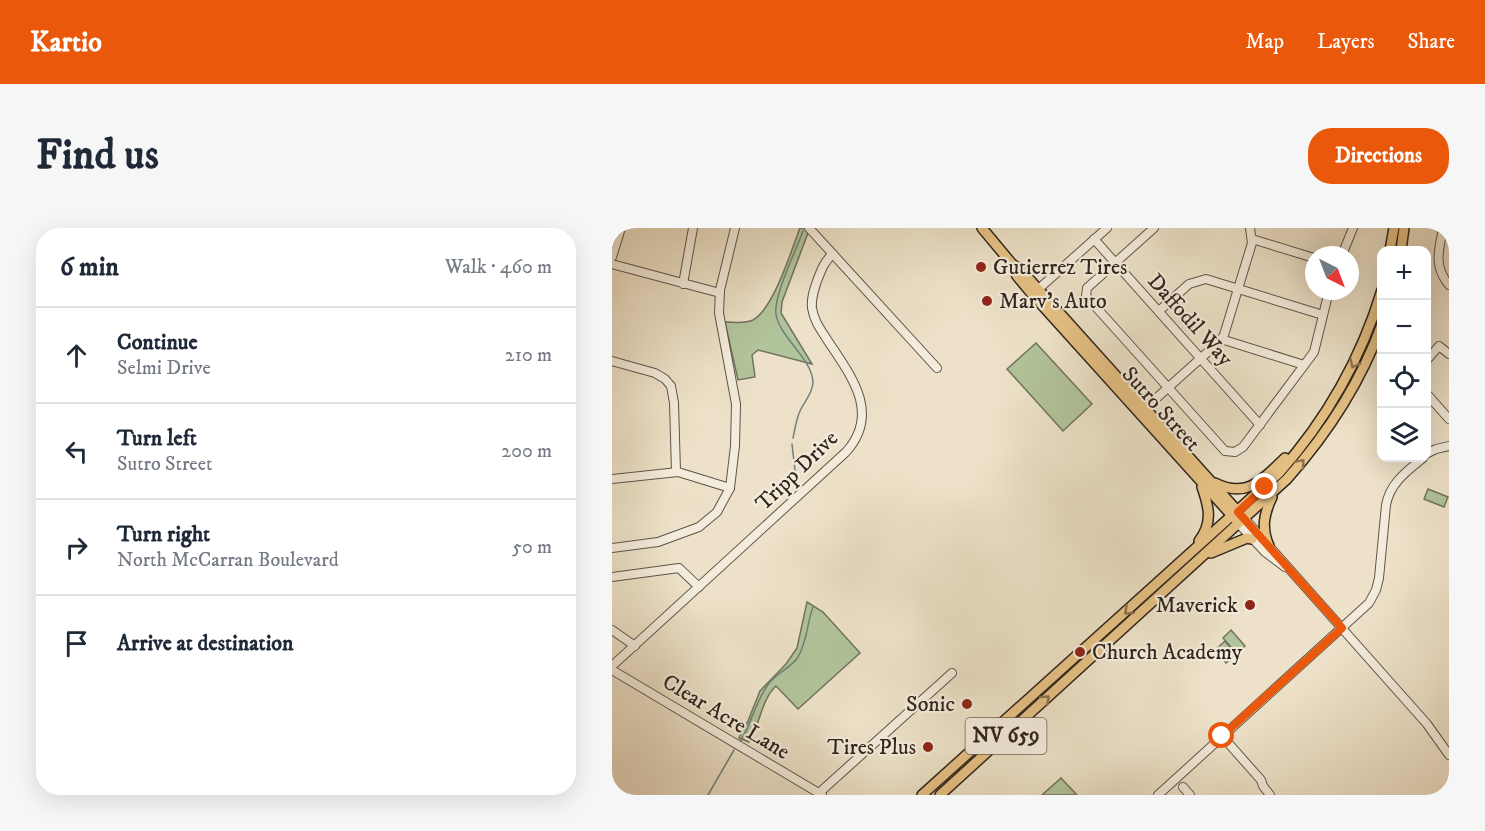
<!DOCTYPE html>
<meta charset="utf-8">
<style>
:root{--surface:#fff;--page:#f6f6f7;--text:#1f2937;--muted:#747a83;--line:#e0e1e3;--accent:#ea580c}
body{margin:0;font-family:"IM FELL DW Pica",serif;background:var(--page);color:var(--text)}
.controls{position:absolute;right:18px;top:18px;display:grid;overflow:hidden;border-radius:12px;box-shadow:0 6px 24px #0002}
.controls button{width:54px;height:54px;display:grid;place-items:center;padding:0;border:0;border-bottom:2px solid var(--line);background:var(--surface);color:var(--text);font:30px sans-serif}
.compass{position:absolute;left:693px;top:18px;width:54px;height:54px;border-radius:50%;background:var(--surface);box-shadow:0 6px 24px #0002;rotate:138deg}
.stop{position:absolute;width:18px;height:18px;margin:-14px;border:4px solid #ea580c;border-radius:50%;background:#fff}
.stop.end{background:#ea580c;border-color:#fff;box-shadow:0 2px 6px #0008}
.list{margin:0;padding:0;list-style:none}
h2{display:flex;justify-content:space-between;align-items:center;height:78px;margin:0;padding:0 24px;font-size:26px}
h2 small{font-size:20px;font-weight:400;color:var(--muted)}
.list li{display:grid;grid-template-columns:39px 1fr auto;gap:18px;align-items:center;box-sizing:border-box;height:96px;padding:0 24px;border-top:2px solid var(--line)}
.list b{display:block;font-size:22px;white-space:nowrap}
.list p{margin:0;font-size:20px;white-space:nowrap;color:var(--muted)}
.list em{font-size:20px;font-style:normal;color:var(--muted)}
.icon{flex:none;width:33px;height:33px;fill:none;stroke:currentColor;stroke-width:2;stroke-linecap:round;stroke-linejoin:round}
.map{position:relative;flex:none;width:837px;height:567px;overflow:hidden;border-radius:24px}
header{display:flex;align-items:center;gap:36px;box-sizing:border-box;height:84px;padding:0 30px;background:var(--accent);color:#fff}
header strong{font-size:28px}
nav{display:flex;gap:33px;margin-inline-start:auto;font-size:21px}
.intro{display:flex;align-items:center;justify-content:space-between;box-sizing:border-box;height:144px;padding:0 36px}
h1{margin:0;font-size:42px}
.button{padding:15px 27px;border-radius:24px;background:var(--accent);color:#fff;font-size:21px;font-weight:700}
main{display:flex;gap:36px;padding:0 36px}
aside{flex:1;background:var(--surface);border-radius:24px;box-shadow:0 6px 24px #0002}
.map>svg:first-child{display:block}
</style>
<header>
<strong>Kartio</strong>
<nav><a>Map</a><a>Layers</a><a>Share</a></nav>
</header>
<div class="intro"><h1>Find us</h1><a class="button">Directions</a></div>
<main>
<aside>
<h2>6 min<small>Walk · 460 m</small></h2>
<ul class="list">
<li><svg class="icon" aria-label="ahead" viewBox="0 0 24 24"><path d="M12 20V5M6 11l6-6 6 6"/></svg><div><b>Continue</b><p>Selmi Drive</p></div><em>210 m</em></li>
<li><svg class="icon" aria-label="left" viewBox="0 0 24 24"><path d="M17 20v-9H6M10 6l-5 5 5 5"/></svg><div><b>Turn left</b><p>Sutro Street</p></div><em>200 m</em></li>
<li><svg class="icon" aria-label="right" viewBox="0 0 24 24"><path d="M7 20v-9h11M14 6l5 5-5 5"/></svg><div><b>Turn right</b><p>North McCarran Boulevard</p></div><em>50 m</em></li>
<li><svg class="icon" aria-label="arrive" viewBox="0 0 24 24"><path d="M6 21V4h12l-3 4 3 4H6"/></svg><div><b>Arrive at destination</b></div></li>
</ul>
</aside>
<div class="map">
<svg width="837" height="567" viewBox="0 0 837 567">
<rect width="100%" height="100%" fill="#ede2c9"/>
<filter id="stains"><feTurbulence type="fractalNoise" baseFrequency=".00333" numOctaves="4"/><feColorMatrix values="0 0 0 0 .2 0 0 0 0 .09 0 0 0 0 .02 0 0 0 .5 -.17"/></filter>
<radialGradient id="worn" r=".72"><stop offset=".6" stop-color="#630" stop-opacity="0"/><stop offset="1" stop-color="#630" stop-opacity=".3"/></radialGradient>
<g fill="#b2c49b" stroke="#70745c" stroke-width="1.5">
<path d="M188,0H192L196,5L170,74L169,85L200,136L146,122L140,127L143,149L126,152L113,94C122,94 133,96 141,92C162,80 179,23 188,0Z"/>
<polygon points="424,115 480,176 451,203 395,141"/>
<polygon points="816,261 836,269 832,279 812,271"/>
<path d="M195,374L211,384L248,425L186,481L164,458C149,472 148,497 137,514L127,510L136,493L148,463L174,436L185,420Z"/>
<polygon points="619,402 633,418 625,426 611,410"/>
<polygon points="613,413 624,427 614,435 603,422"/>
<polygon points="449,550 465,567 430,567"/>
</g>
<g fill="none" stroke-linecap="round" stroke-linejoin="round">
<g stroke="#6f807c" stroke-width="1.5">
<path d="M181,210C183,201 184,192 188,183C192,174 201,165 201,154C200,130 167,109 164,86C161,69 185,20 191,3"/>
<polyline points="180,216 185,260"/>
<path d="M128,514C140,495 144,471 158,454C166,444 179,440 186,429C195,414 195,395 201,379"/>
<polyline points="96,567 122,522"/>
</g>
<defs>
<g id="minor">
<polyline points="197,0 325,140"/>
<polyline points="542,0 475,60 474,68 613,223 623,224 631,219 702,124 717,63"/>
<path d="M831,0C827,22 821,38 837,57"/>
<polyline points="482,11 648,197"/>
<polyline points="640,11 702,30"/>
<polyline points="730,27 741,0"/>
<polyline points="0,29 9,0"/>
<polyline points="0,36 108,65"/>
<polyline points="71,56 81,0"/>
<polyline points="422,65 495,0"/>
<polyline points="547,83 577,56 594,51 711,87"/>
<polyline points="609,111 692,137"/>
<polyline points="0,133 43,145 53,151 59,158 62,175 64,244"/>
<polyline points="814,133 827,118 837,126"/>
<polyline points="814,165 837,191"/>
<polyline points="530,183 608,113 612,107 640,15 638,0"/>
<polyline points="814,226 824,221 837,218"/>
<polyline points="0,251 66,244 118,260"/>
<polyline points="633,291 815,496 837,527"/>
<polyline points="627,296 653,324 673,339"/>
<polyline points="0,320 46,314 87,299 105,284 118,260 123,218 124,176 107,85 108,62 123,0"/>
<polyline points="0,349 67,340 87,359"/>
<polyline points="0,402 23,418"/>
<path d="M0,438L234,224C269,185 239,148 216,113C209,102 202,93 200,80C199,70 202,62 205,53C209,43 212,33 221,26"/>
<polyline points="0,442 210,567"/>
<polyline points="610,508 649,552 651,558 658,567"/>
<polyline points="571,559 578,567"/>
<polyline points="207,565 340,445"/>
<path d="M546,567L757,375L764,362L767,350L774,277C778,255 795,243 811,230"/>
</g>
<g id="major">
<polyline points="370,0 400,36 409,42 629,287"/>
<polyline points="778,22 782,0"/>
<polyline points="789,22 792,0"/>
<polyline points="400,36 405,48 420,66 623,291"/>
<path d="M603,255C635,271 650,252 673,230"/>
<path d="M587,313C601,295 597,279 590,259"/>
<path d="M657,318C649,300 652,286 660,269"/>
<polyline points="599,325 635,310 640,311"/>
<path d="M310,567L667,245C715,191 749,131 770,62"/>
<path d="M328,567L675,251C716,205 749,154 770,96"/>
</g>
</defs>
<use href="#minor" stroke="#5e5448" stroke-width="10"/>
<use href="#major" stroke="#2f241d" stroke-width="12"/>
<use href="#minor" stroke="#f3ecdc" stroke-width="8"/>
<use href="#major" stroke="#e6c184" stroke-width="9"/>
</g>
<defs><path id="oneway-chevron" d="M-2-3.5L2.5 0L-2 3.5" fill="none" stroke-width="1.6" stroke-linecap="round" stroke-linejoin="round" transform="scale(1.5)"/></defs>
<g stroke="#8a7250">
<use href="#oneway-chevron" transform="translate(742 136) rotate(116)"/>
<use href="#oneway-chevron" transform="translate(689 235) rotate(-49)"/>
<use href="#oneway-chevron" transform="translate(516 383) rotate(138)"/>
<use href="#oneway-chevron" transform="translate(434 471) rotate(-42)"/>
</g>
<g fill="none" stroke-linecap="round" stroke-linejoin="round">
<polyline stroke="#ea580c" stroke-width="8" points="610,508 730,400 626,284 653,259"/>
</g>
<g fill="#8f2418" stroke="#f3ecdc" stroke-width="2">
<circle cx="369" cy="39" r="6"/>
<circle cx="375" cy="73" r="6"/>
<circle cx="638" cy="377" r="6"/>
<circle cx="468" cy="424" r="6"/>
<circle cx="355" cy="476" r="6"/>
<circle cx="316" cy="519" r="6"/>
</g>
<g text-anchor="middle" dominant-baseline="central" stroke-width="4.5" stroke-linejoin="round" paint-order="stroke">
<rect fill="#f3ecdc" stroke="#6a6056" stroke-width="1.5" x="353.5" y="490" width="81" height="36" rx="4.5"/>
<g font-size="21" font-weight="bold" fill="#2f241d">
<text x="394" y="508">NV 659</text>
</g>
<g font-size="22" fill="#2f241d" stroke="#f3ecdc" text-anchor="start">
<text x="381" y="39">Gutierrez Tires</text>
<text x="387" y="73">Marv's Auto</text>
<text x="626" y="377" text-anchor="end">Maverick</text>
<text x="480" y="424">Church Academy</text>
<text x="343" y="476" text-anchor="end">Sonic</text>
<text x="304" y="519" text-anchor="end">Tires Plus</text>
</g>
<g font-size="22" fill="#2f241d" stroke="#f3ecdc">
<text transform="translate(578 92) rotate(48)">Daffodil Way</text>
<text transform="translate(549 181) rotate(48)">Sutro Street</text>
<text transform="translate(185 243) rotate(-44)">Tripp Drive</text>
<text transform="translate(114 489) rotate(31)">Clear Acre Lane</text>
</g>
</g>
<rect width="100%" height="100%" filter="url(#stains)"/>
<rect width="100%" height="100%" fill="url(#worn)"/>
</svg>
<div class="controls">
<button>+</button>
<button>−</button>
<button><svg class="icon" aria-label="locate" viewBox="0 0 24 24"><circle cx="12" cy="12" r="6"/><path d="M12 2v4M12 18v4M2 12h4M18 12h4"/></svg></button>
<button><svg class="icon" aria-label="layers" viewBox="0 0 24 24"><path d="M12 4l9 5-9 5-9-5zM3 14l9 5 9-5"/></svg></button>
</div>
<svg class="compass" viewBox="-18 -18 36 36"><path d="M0-13l5 13h-10z" fill="#e53935"/><path d="M0 13l5-13h-10z" fill="#747a83"/></svg>
<div class="stop" style="left:610px;top:508px"></div>
<div class="stop end" style="left:653px;top:259px"></div>
</div>
</main>
